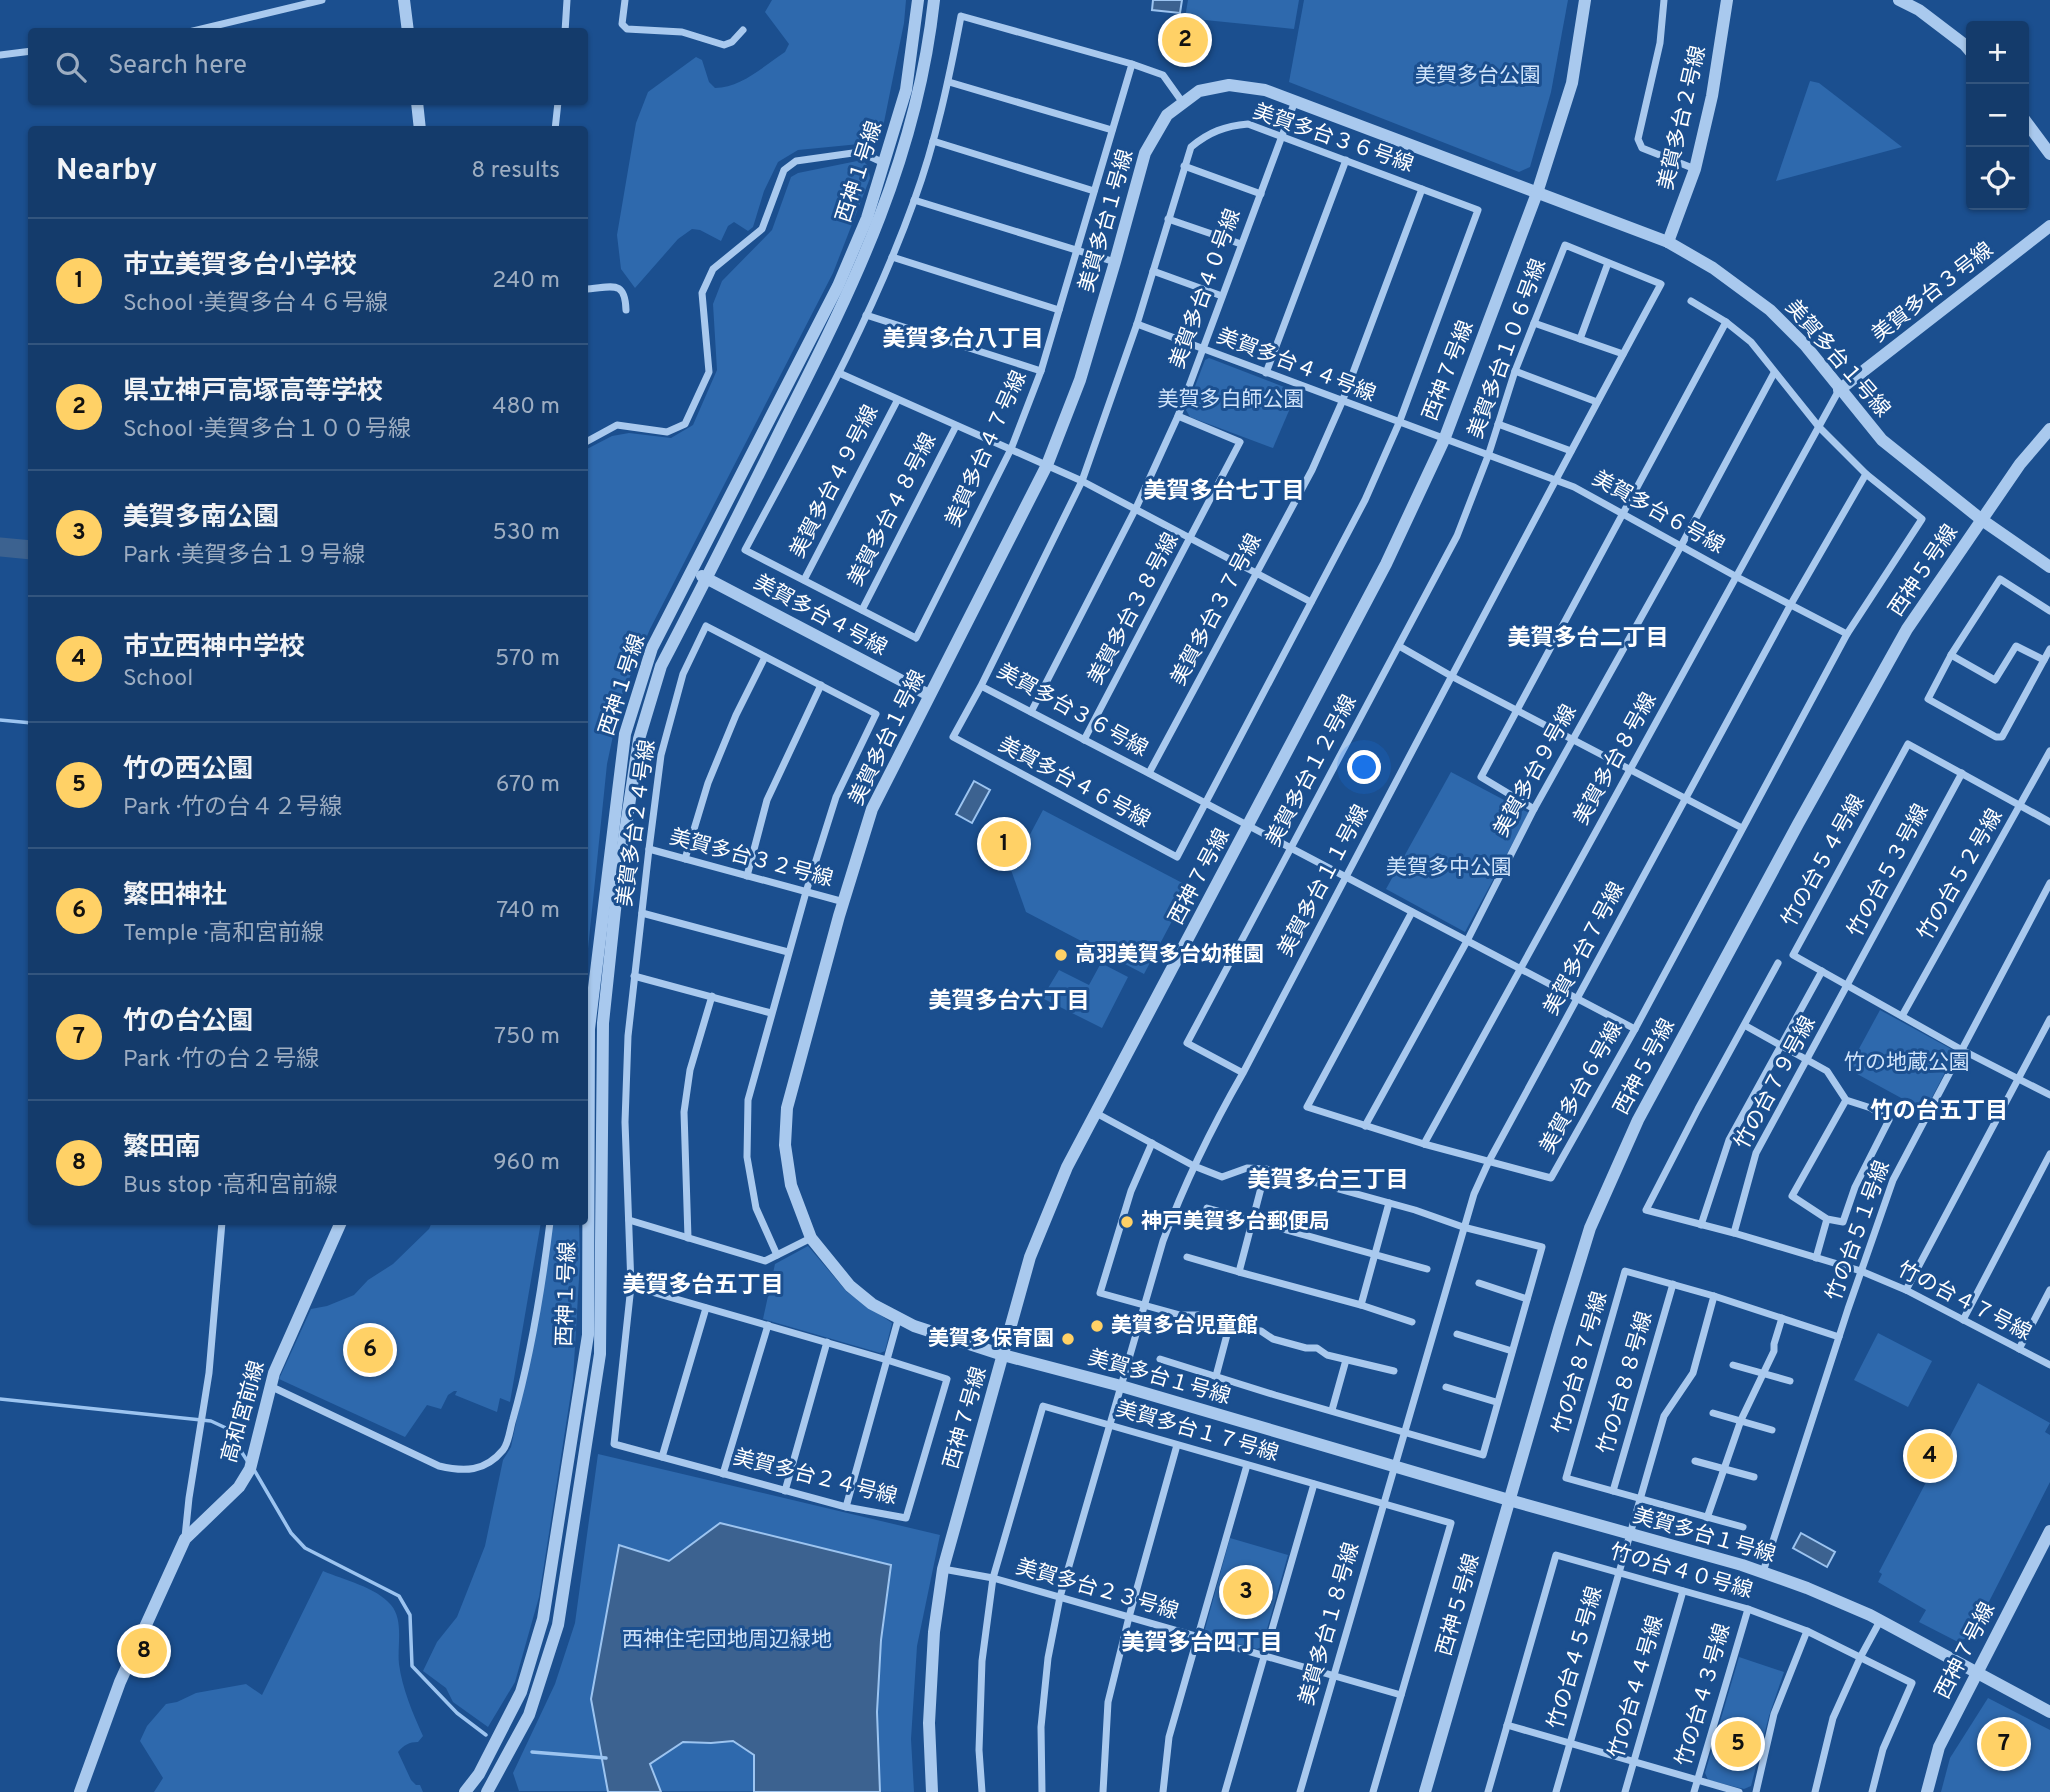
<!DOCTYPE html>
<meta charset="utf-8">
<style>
:root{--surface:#143b6b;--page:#1d4271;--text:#f1f3f6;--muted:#9dadc1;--line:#33557e;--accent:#ffd166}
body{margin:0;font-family:Overpass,"Noto Sans JP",sans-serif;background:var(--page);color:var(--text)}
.controls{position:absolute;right:21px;top:21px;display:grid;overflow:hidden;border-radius:7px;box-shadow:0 2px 5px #0004}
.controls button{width:63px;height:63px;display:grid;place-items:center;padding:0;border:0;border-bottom:2px solid var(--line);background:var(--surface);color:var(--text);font:35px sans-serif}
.you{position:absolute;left:1365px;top:768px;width:24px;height:24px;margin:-18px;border:5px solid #fff;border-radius:50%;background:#1a73e8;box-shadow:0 0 0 10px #1a73e833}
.badge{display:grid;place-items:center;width:46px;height:46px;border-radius:50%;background:var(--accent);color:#111;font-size:23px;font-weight:700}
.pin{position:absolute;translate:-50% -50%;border:4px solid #fff;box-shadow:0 2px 7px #0006}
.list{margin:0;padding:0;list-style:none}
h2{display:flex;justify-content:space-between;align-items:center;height:91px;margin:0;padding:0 28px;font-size:30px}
h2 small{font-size:23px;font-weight:400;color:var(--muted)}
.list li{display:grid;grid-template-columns:46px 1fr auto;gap:21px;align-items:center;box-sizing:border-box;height:126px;padding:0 28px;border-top:2px solid var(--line)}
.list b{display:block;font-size:26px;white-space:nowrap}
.list p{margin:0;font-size:23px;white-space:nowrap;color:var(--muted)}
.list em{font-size:23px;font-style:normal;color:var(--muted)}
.icon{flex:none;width:38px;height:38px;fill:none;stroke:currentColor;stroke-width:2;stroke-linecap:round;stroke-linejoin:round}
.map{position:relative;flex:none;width:2050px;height:1792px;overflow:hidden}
.search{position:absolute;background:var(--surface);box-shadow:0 2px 5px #0004;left:28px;top:28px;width:560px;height:77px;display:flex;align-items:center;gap:18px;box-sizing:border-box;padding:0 24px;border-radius:7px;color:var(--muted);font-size:26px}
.panel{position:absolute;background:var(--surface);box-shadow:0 2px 5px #0004;left:28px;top:126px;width:560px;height:1099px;border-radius:7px}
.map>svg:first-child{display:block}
</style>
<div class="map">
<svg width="2050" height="1792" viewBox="0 0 2050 1792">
<rect width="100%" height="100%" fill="#1b4f8f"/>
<g fill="#2e69ad">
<path d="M772,0H906L904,23L880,142L798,150L778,162L764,191L753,227L748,231L734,222L728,226L721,241L700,230L692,229L678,239L635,288L621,269L617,235L636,123L648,92L696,57L702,60L709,82L715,88C741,88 765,65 785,52L789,44L765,12Z"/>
<polygon points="1188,0 1299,0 1294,29 1185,18"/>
<polygon points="1304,0 1568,0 1551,92 1530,167 1519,172 1289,82"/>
<polygon points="1810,81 1819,83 1902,147 1776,181"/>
<polygon points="862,160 868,166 870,178 833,273 650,629 621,698 607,764 585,978 585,450 612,436 629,433 671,438 693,425 717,370 713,304 722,281 772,230 791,177 798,173"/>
<polygon points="1209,358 1297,392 1273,448 1190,417 1186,410 1205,360"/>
<polygon points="1451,772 1529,813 1465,932 1386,889"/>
<polygon points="1043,810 1190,887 1144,974 1026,912 1011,870"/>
<polygon points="1101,963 1128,977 1102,1028 1042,998 1059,970 1089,985"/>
<polygon points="1880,1010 1953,1050 1954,1055 1925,1111 1848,1069"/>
<polygon points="432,1222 541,1222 510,1402 500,1398 497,1412 455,1395 457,1391 454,1391 448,1395 441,1409 427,1405 405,1437 279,1379 311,1309 327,1306 354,1295 368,1280 393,1264 429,1229"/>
<polygon points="553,1222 579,1222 580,1262 573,1380 539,1597 515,1682 488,1727 453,1702 446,1688 423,1671 437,1642 457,1617 472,1579 485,1546 503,1460 511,1447 537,1322"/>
<polygon points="808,1246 847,1292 892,1323 885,1351 880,1353 763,1319 775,1264"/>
<polygon points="1878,1333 1932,1361 1908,1407 1854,1380"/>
<polygon points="1978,1383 2050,1423 2045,1432 2050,1435 2050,1482 1972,1635 1958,1642 1919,1622 1926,1610 1878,1582 1882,1574 1879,1572"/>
<polygon points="598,1454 940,1535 917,1646 911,1739 914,1792 519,1791 513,1773 555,1684 575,1623"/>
<polygon points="1230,1538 1288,1555 1262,1647 1257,1649 1209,1636 1205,1629"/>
<path d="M323,1571C344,1580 376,1587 391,1605C404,1620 397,1646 399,1664C402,1688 413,1714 423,1736L418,1742C409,1742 404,1745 398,1752L411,1780L416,1785H420L423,1792H154L163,1778L140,1741L147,1726L166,1704L177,1702L196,1693L246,1684L262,1695Z"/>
<polygon points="1739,1657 1784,1672 1769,1716 1751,1786 1744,1789 1708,1780 1705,1773"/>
<polygon points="1988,1698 2050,1730 2050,1792 1941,1792 1950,1758"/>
</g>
<g fill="#3c6290" stroke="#9cc4f0" stroke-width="2">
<polygon points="1153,0 1182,0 1180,13 1152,10"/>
<polygon points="974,781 990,790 972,823 956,814"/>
<polygon points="720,1523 891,1565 881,1640 877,1712 880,1792 754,1792 754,1755 733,1741 711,1743 683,1742 650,1764 661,1792 608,1792 591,1699 619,1545 669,1561"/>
<polygon points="1801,1533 1835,1552 1827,1567 1793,1548"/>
</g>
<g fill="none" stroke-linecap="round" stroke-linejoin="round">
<g stroke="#9cc4f0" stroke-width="3.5">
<polyline points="0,720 32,723"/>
<polyline points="0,1399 211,1421 226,1428 248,1462"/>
<polyline points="253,1468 291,1533 305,1548 399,1596 410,1615 412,1666 457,1713 486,1735"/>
<polyline points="532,1752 606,1758"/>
</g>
<polyline stroke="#3c6290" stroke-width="19" points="0,547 32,550"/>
<g stroke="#a9c9ee" stroke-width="7">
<polyline points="625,0 622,24 627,29 682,32 724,45 732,42 743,30"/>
<polyline points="1664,0 1660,43 1638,139 1642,148 1695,169"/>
<path d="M961,16L1132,64L1041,371L1011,449L916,638L745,550C806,436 870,323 914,201C936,141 949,79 961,16Z"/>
<polyline points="189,32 322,0"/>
<polyline points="565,32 567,0"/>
<polyline points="0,55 32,51"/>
<polyline points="1132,64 1163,75 1183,103"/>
<polyline points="949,82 1112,130"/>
<polyline points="555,130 558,102"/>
<polyline points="933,141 1094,191"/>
<polyline points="1184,166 1261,194"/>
<polyline points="914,200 1115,262"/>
<polyline points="1168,219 1241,244"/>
<polyline points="892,257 1059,310"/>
<polyline points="1153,271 1222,296"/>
<path d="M584,289C611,288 625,278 626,310"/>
<polyline points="1691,301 1726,322"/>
<polyline points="866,315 1041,371"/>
<polyline points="1534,323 1623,354"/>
<polyline points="1137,324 1574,487 1737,577 1847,634"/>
<polyline points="1580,339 1608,263"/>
<polyline points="1515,371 1597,402"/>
<polyline points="839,373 1082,481 1311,602"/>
<polyline points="1266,373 1346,160"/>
<polyline points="1498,424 1571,451"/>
<polyline points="584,443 617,425 667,432 685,424 709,372 702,293 713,269 762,229 784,170 796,161 860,152 884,163"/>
<polyline points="804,580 897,401"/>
<polyline points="862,610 956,426"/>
<polyline points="2050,611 2000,579 1951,655 1928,699 1996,737 2002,737 2050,649"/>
<polyline points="1399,646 1453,677 1742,828"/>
<polyline points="1951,655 1995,680 2016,646 2044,660"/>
<path d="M981,686L953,737L1177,857L1365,500L1399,423L1478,210L1248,124C1225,126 1209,132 1191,147L1137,324L1082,481L981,686C1070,732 1160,779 1249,826L1635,1029"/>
<polyline points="1031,712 1136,508 1178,416 1295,101"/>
<polyline points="1084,740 1240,442 1178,416"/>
<polyline points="1149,773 1312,470 1342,402 1422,189"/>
<polyline points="1962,773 1756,1153 1734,1233 1861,1271 1906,1290 2050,1365"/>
<polyline points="2050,822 1908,744 1793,955 1962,1050 2050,1095"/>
<polyline points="649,849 844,902"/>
<polyline points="685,859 708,783 736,715 765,657"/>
<polyline points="747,876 767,800 821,685"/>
<polyline points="1412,912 1307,1107 1424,1144 1551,1178 1635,1029 1847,634 1922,519 1866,474 1819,427 1751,342 1726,322 1481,777 1534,809"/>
<polyline points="642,913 788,952"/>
<polyline points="634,976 771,1013"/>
<polyline points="1902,1016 2050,751"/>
<polyline points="1746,1026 1827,1071 1846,1100 1871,1108 1889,1120 1855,1187 1843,1222 1827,1219 1792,1196 1846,1100"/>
<polyline points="1096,1113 1194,1166 1222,1177 1247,1168 1266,1169 1415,1210 1463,1227 1542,1247 1483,1455 1275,1395 1160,1359"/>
<polyline points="1365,1126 1467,941 1534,809 1681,546 1774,373"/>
<polyline points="1152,1143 1131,1191 1100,1293 1180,1315 1198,1315 1229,1327 1261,1331 1273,1339 1306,1348 1317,1348 1327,1355 1394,1371"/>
<polyline points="1424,1144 1839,390"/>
<polyline points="1266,1169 1239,1272 1361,1305 1389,1203"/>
<polyline points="1207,1208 1427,1269"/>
<polyline points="629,1220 765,1261 811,1238"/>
<polyline points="1701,1225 1729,1140 1822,971"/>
<polyline points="1734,1233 1646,1210 1698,1109 1778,963"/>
<polyline points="688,1238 684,1112 690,1070 712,996"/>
<polyline points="1187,1257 1239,1272"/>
<polyline points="1816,1258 1827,1219"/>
<polyline points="1479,1283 1527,1299"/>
<polyline points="631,1286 614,1444 846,1507 906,1518 947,1379 887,1360 631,1286 625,1122 628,1036 649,849 661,755 683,674 706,626 876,714 836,797 806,892 748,1100 747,1157 756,1208 777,1255"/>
<polyline points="1906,1290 2050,1019"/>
<polyline points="1714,1296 1625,1271 1566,1478 1743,1527"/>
<polyline points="1361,1305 1412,1322"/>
<polyline points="1963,1320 2050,1154"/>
<polyline points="1457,1334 1512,1351"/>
<polyline points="2019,1349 2050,1290"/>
<polyline points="1733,1365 1790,1381"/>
<polyline points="1216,1376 1229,1327"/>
<path d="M270,1386L439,1466C464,1472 485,1472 503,1450C509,1443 510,1428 513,1419C531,1355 542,1287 550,1222"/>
<polyline points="1446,1387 1496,1402"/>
<polyline points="1332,1410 1346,1360"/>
<polyline points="1713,1413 1772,1430"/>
<polyline points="662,1457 706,1308"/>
<polyline points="1695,1461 1754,1477"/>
<polyline points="723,1474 768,1325"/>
<polyline points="785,1491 827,1342"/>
<polyline points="1613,1491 1673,1284"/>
<polyline points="846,1507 898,1320"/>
<polyline points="1707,1518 1741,1420 1774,1351 1774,1344 1782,1318"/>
<polyline points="185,1537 189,1498 209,1373 222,1222"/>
<polyline points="943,1569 993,1578 1401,1695"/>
<polyline points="1763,1572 1848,1309 1893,1180 2050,883"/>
<polyline points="1507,1725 1739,1792"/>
<polyline points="982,1792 979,1750 982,1661 993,1578 1043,1406 1451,1523 1373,1792"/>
<path d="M1042,1792L1041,1727L1048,1658L1060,1597L1163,1241C1185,1182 1212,1127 1243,1073C1381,810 1519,546 1661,284L1565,245L1515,371L1488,456L1457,536L1187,1043L1243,1073"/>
<polyline points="1103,1792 1108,1702 1129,1617 1177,1445"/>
<polyline points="1163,1792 1169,1737 1247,1465"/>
<polyline points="1225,1792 1314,1484"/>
<polyline points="1300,1792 1474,1194 1489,1161 1791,604 1866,474"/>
<polyline points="1488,1792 1556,1555 1748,1609 1807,1631 1912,1683 1883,1749 1872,1792"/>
<polyline points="1556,1792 1664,1416 1693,1373 1714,1296 1839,1337"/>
<polyline points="1625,1792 1683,1591"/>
<polyline points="1694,1792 1748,1609"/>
<polyline points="1756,1792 1774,1714 1807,1631"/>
<polyline points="1815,1792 1833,1718 1861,1656 1880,1621"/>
</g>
<g stroke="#a9c9ee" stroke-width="12">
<polyline points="404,0 408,32"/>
<polyline points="1899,0 1919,10 1965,45 1971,52"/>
<polyline points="417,102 420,130"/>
<polyline points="2024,119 2050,154"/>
<polyline points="1668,242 1695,169 1712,96 1727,0"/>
<polyline points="1839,390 2050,226"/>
<polyline points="2050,567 1982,520 1882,440 1805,345 1770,310 1713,268 1668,242 1265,90 1229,85 1199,91 1167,115 1145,153 1115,262 1080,380 1047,465 872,809 839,916 787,1108 785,1145 791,1185 811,1238 850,1286 872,1304 914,1326 1003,1355 1121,1386 1509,1500 1742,1565 1807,1588 1870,1615 2050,1712"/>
<polyline points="702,576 929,695"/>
<polyline points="80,1792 120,1682 185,1539 239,1487 250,1469 274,1373 341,1222"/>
<polyline points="465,1792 479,1774 521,1692 543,1619 588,1335 589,1029 625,734 652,648 838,286 867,218 906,90 918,0"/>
<path d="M487,1792L529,1715L558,1625L600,1354L603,1023L619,872L639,739L661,666C704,584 745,502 786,419C856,281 917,156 934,0"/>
<polyline points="932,1792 929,1723 934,1632 943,1569 1030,1257 1067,1167 1386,564 1444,440 1537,193 1572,83 1585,0"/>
<polyline points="1425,1792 1559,1329 1590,1228 1638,1120 1798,824 1907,629 2020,464 2050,429"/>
<polyline points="1927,1792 1939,1747 2050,1531"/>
</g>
</g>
<g fill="#ffd166" stroke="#1b4f8f" stroke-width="2.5">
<circle cx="1061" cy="955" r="7"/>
<circle cx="1127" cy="1222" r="7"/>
<circle cx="1097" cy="1326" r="7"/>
<circle cx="1068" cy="1339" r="7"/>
</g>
<g text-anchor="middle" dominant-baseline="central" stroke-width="6" stroke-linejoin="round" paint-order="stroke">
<g font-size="21" fill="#cfe3fa" stroke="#1b4f8f">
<text x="1478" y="76">美賀多台公園</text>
<text x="1231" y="400">美賀多白師公園</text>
<text x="1449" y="868">美賀多中公園</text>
<text x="1907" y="1063">竹の地蔵公園</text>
<text x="727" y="1640">西神住宅団地周辺緑地</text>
</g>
<g font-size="21" fill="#fff" stroke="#1b4f8f">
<text transform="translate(1683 118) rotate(-77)">美賀多台２号線</text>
<text transform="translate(1333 139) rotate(19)">美賀多台３６号線</text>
<text transform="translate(860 172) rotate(-72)">西神１号線</text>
<text transform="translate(1107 221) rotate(-74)">美賀多台１号線</text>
<text transform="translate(1206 289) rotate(-70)">美賀多台４０号線</text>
<text transform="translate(1933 293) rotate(-38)">美賀多台３号線</text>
<text transform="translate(1508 349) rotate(-70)">美賀多台１０６号線</text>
<text transform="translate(1837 359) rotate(49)">美賀多台１号線</text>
<text transform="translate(1296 366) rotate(21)">美賀多台４４号線</text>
<text transform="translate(1449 371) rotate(-69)">西神７号線</text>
<text transform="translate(987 449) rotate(-66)">美賀多台４７号線</text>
<text transform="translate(835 482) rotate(-63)">美賀多台４９号線</text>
<text transform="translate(893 510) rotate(-63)">美賀多台４８号線</text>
<text transform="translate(1658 513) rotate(29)">美賀多台６号線</text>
<text transform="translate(1924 571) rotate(-56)">西神５号線</text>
<text transform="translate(1134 609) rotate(-62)">美賀多台３８号線</text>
<text transform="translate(1217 610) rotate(-62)">美賀多台３７号線</text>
<text transform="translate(820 616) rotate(28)">美賀多台４号線</text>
<text transform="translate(623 685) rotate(-72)">西神１号線</text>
<text transform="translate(1072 711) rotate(29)">美賀多台３６号線</text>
<text transform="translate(888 738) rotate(-64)">美賀多台１号線</text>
<text transform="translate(1616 759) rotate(-61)">美賀多台８号線</text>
<text transform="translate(1312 771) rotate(-62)">美賀多台１２号線</text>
<text transform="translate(1536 771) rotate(-61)">美賀多台９号線</text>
<text transform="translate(1074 783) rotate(28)">美賀多台４６号線</text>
<text transform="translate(637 823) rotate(-82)">美賀多台２４号線</text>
<text transform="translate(751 859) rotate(15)">美賀多台３２号線</text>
<text transform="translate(1824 861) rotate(-61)">竹の台５４号線</text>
<text transform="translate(1889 871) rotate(-62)">竹の台５３号線</text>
<text transform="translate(1961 875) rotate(-60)">竹の台５２号線</text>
<text transform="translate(1200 877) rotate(-62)">西神７号線</text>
<text transform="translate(1324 881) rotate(-62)">美賀多台１１号線</text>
<text transform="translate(1585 949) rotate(-62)">美賀多台７号線</text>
<text transform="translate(1645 1067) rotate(-62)">西神５号線</text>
<text transform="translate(1776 1083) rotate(-62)">竹の台７９号線</text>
<text transform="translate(1582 1088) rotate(-61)">美賀多台６号線</text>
<text transform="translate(1859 1231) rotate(-70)">竹の台５１号線</text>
<text transform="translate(567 1294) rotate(-88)">西神１号線</text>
<text transform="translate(1964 1302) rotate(27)">竹の台４７号線</text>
<text transform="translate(1581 1363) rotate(-74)">竹の台８７号線</text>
<text transform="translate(1159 1378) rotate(16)">美賀多台１号線</text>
<text transform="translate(1626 1383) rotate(-74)">竹の台８８号線</text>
<text transform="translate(244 1412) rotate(-74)">高和宮前線</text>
<text transform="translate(966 1418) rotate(-74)">西神７号線</text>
<text transform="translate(1197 1432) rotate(16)">美賀多台１７号線</text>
<text transform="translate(815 1478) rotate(14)">美賀多台２４号線</text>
<text transform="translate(1704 1536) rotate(16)">美賀多台１号線</text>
<text transform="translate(1681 1572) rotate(16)">竹の台４０号線</text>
<text transform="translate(1097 1590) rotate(16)">美賀多台２３号線</text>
<text transform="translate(1459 1605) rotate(-74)">西神５号線</text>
<text transform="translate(1330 1624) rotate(-74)">美賀多台１８号線</text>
<text transform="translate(1966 1651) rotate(-63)">西神７号線</text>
<text transform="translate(1576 1658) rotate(-74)">竹の台４５号線</text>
<text transform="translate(1637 1687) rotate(-74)">竹の台４４号線</text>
<text transform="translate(1704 1695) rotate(-74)">竹の台４３号線</text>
</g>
<g font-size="21" font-weight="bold" fill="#fff" stroke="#1b4f8f" text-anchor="start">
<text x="1075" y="955">高羽美賀多台幼稚園</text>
<text x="1141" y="1222">神戸美賀多台郵便局</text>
<text x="1111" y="1326">美賀多台児童館</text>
<text x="1054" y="1339" text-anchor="end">美賀多保育園</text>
</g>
<g font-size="23" font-weight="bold" fill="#fff" stroke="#1b4f8f">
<text x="963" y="340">美賀多台八丁目</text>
<text x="1224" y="492">美賀多台七丁目</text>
<text x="1588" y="639">美賀多台二丁目</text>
<text x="1009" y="1002">美賀多台六丁目</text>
<text x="1939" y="1112">竹の台五丁目</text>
<text x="1328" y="1181">美賀多台三丁目</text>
<text x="703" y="1286">美賀多台五丁目</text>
<text x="1202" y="1644">美賀多台四丁目</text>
</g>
</g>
</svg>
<div class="controls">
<button>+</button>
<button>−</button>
<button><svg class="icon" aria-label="locate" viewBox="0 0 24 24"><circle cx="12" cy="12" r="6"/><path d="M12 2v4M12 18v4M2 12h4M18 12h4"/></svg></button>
</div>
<div class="you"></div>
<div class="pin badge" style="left:1004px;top:844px">1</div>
<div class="pin badge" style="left:1185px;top:40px">2</div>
<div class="pin badge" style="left:1246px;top:1592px">3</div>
<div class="pin badge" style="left:1930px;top:1456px">4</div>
<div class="pin badge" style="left:1738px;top:1744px">5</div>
<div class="pin badge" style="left:370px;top:1350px">6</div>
<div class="pin badge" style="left:2004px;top:1744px">7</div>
<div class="pin badge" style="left:144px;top:1651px">8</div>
<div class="search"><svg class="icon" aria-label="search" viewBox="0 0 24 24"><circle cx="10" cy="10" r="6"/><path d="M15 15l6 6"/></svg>Search here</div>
<section class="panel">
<h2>Nearby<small>8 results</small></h2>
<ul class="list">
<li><span class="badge">1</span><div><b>市立美賀多台小学校</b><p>School · 美賀多台４６号線</p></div><em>240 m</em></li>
<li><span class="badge">2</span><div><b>県立神戸高塚高等学校</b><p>School · 美賀多台１００号線</p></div><em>480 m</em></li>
<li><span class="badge">3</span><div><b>美賀多南公園</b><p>Park · 美賀多台１９号線</p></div><em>530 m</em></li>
<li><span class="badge">4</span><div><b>市立西神中学校</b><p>School</p></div><em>570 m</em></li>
<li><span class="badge">5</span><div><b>竹の西公園</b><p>Park · 竹の台４２号線</p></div><em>670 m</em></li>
<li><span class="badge">6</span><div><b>繁田神社</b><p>Temple · 高和宮前線</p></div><em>740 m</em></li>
<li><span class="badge">7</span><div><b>竹の台公園</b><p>Park · 竹の台２号線</p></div><em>750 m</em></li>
<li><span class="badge">8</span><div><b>繁田南</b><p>Bus stop · 高和宮前線</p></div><em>960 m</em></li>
</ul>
</section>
</div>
